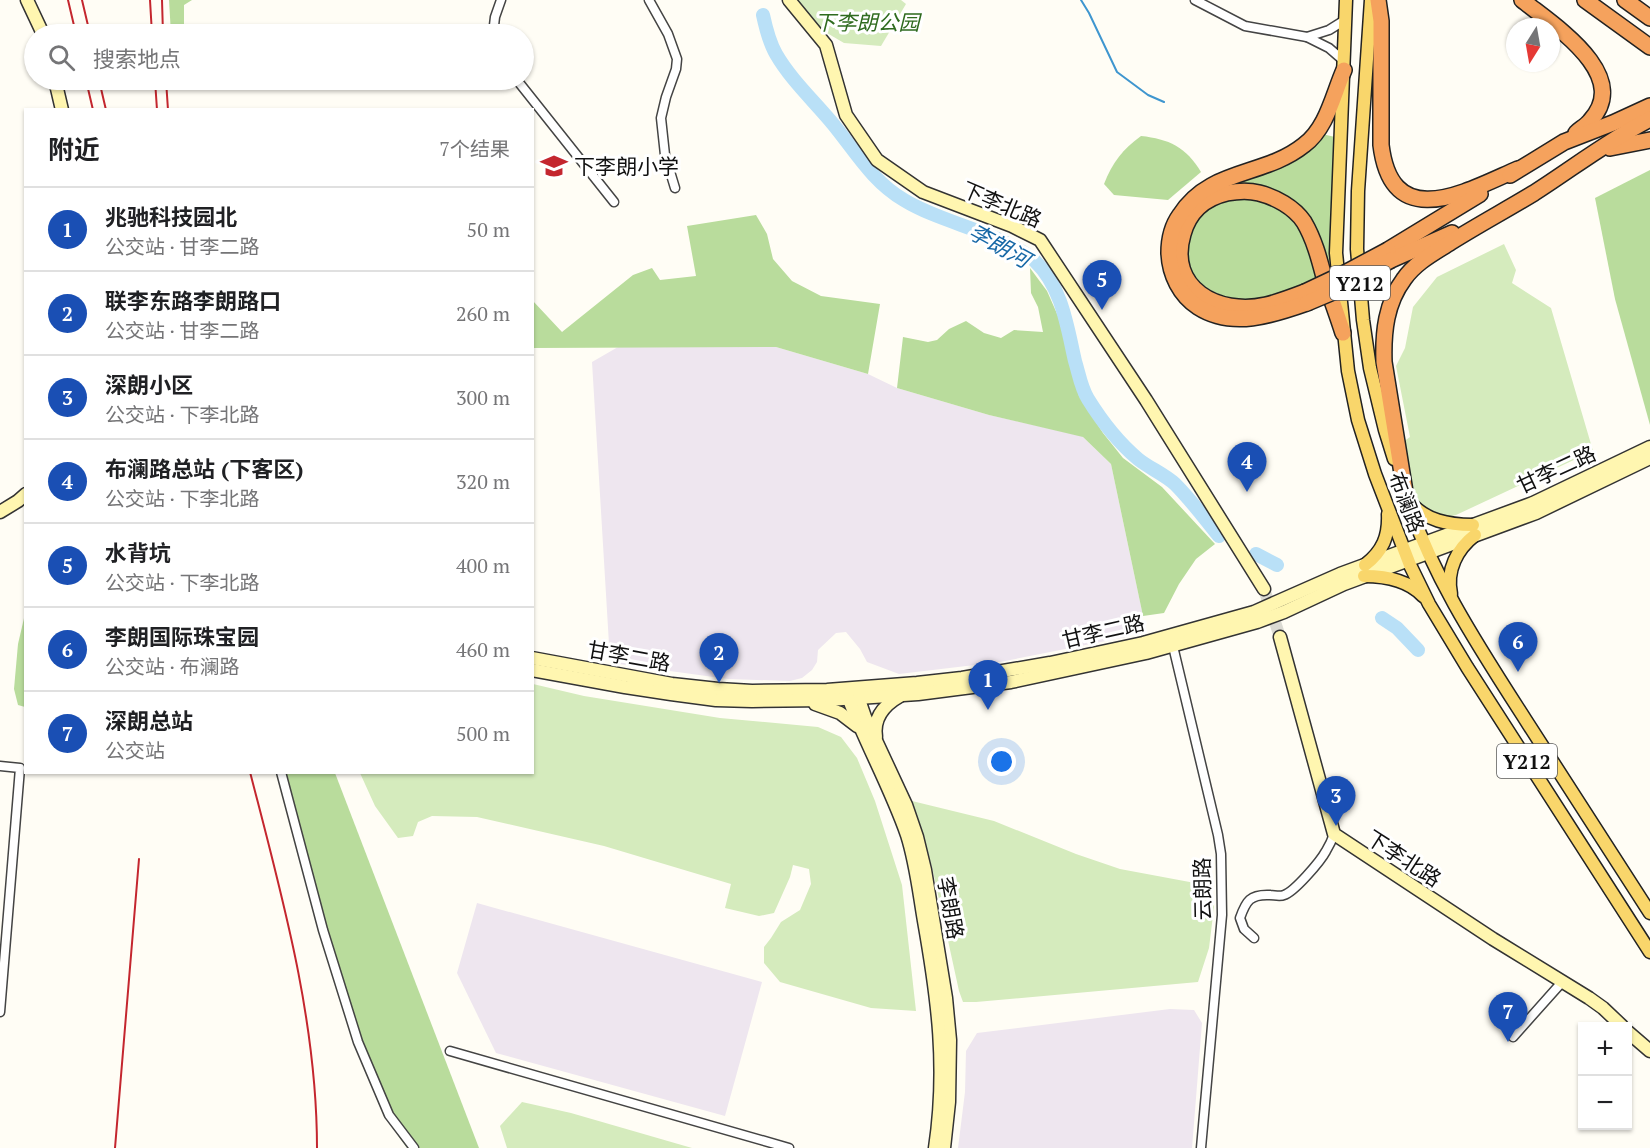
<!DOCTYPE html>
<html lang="zh">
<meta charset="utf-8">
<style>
:root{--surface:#fff;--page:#f6f6f6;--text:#202124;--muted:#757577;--line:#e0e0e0;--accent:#db2777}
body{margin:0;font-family:"PT Serif","Noto Sans SC",serif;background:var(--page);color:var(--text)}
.controls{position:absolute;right:18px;bottom:18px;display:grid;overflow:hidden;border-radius:0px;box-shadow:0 2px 4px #0004}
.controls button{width:54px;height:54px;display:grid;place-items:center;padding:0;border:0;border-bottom:2px solid var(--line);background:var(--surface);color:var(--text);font:30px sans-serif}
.compass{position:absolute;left:1506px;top:18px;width:54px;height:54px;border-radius:50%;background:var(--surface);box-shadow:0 2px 4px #0004;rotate:191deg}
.you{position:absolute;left:1002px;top:762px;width:21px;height:21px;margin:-15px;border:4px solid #fff;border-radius:50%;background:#1a73e8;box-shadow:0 0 0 9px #1a73e833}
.badge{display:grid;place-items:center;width:39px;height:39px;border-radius:50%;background:var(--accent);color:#fff;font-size:20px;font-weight:700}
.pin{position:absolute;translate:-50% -50px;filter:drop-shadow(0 2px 3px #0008)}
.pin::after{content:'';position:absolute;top:32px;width:21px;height:18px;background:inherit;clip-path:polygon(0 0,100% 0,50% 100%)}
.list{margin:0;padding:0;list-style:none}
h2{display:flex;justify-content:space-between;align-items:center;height:78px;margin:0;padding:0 24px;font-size:26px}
h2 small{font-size:20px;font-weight:400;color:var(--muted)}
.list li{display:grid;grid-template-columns:39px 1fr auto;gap:18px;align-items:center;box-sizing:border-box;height:84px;padding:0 24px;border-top:2px solid var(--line)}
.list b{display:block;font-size:22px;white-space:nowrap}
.list p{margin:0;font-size:20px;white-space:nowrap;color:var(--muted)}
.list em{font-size:20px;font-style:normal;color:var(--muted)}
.icon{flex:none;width:33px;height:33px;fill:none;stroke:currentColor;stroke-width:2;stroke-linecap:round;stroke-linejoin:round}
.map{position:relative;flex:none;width:1650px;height:1148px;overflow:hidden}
.search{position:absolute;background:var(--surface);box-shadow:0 2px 4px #0004;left:24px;top:24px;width:510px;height:66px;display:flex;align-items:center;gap:15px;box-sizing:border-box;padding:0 21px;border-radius:33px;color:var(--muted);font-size:22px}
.panel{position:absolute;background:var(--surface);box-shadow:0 2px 4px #0004;left:24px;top:108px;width:510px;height:666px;border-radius:0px}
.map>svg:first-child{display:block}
</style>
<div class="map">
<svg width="1650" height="1148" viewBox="0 0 1650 1148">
<rect width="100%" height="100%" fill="#fffdf5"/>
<g fill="#eee6ef">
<polygon points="618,347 776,347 868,374 897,388 989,415 1082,436 1111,464 1143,616 1126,637 1000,662 899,674 867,662 860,649 846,632 836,633 818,650 817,662 812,670 802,678 790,681 728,679 619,664 612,656 609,644 592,362"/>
<polygon points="477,903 762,982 725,1116 496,1053 457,973"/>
<polygon points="1170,1009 1194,1010 1202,1023 1192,1148 958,1148 965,1092 966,1051 977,1033"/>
</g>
<g fill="#d5ebbd">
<polygon points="798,0 901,0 906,4 881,46 844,43 815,26"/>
<path d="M1504,244L1516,270L1512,283L1551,308L1593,451L1456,515C1451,516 1446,518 1442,518C1412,517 1408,464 1403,442L1410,437L1396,366L1405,348L1413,307L1437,277Z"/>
<polygon points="533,684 584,696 720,718 818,727 841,737 857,758 875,801 902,885 916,1011 871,1008 780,982 764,963 764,947 771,938 781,922 800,910 811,884 809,869 793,865 790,877 774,913 759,916 725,908 731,884 604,846 477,817 432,816 418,822 413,836 398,838 375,806 360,773 532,772"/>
<polygon points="912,801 994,821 1076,854 1120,869 1195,883 1209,895 1214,907 1209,948 1198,982 976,1002 963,1002 959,991 932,867"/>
<polygon points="522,1102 571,1113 692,1148 507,1148 500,1126"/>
</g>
<g fill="#b9dc9c">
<polygon points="169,0 192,0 184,5 184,34 171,34"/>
<path d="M1322,134L1335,137L1331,268L1322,243L1293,206L1219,188C1250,178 1286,172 1311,149C1316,145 1319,139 1322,134Z"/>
<path d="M1141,136C1169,139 1186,147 1201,172L1168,200L1114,195L1104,184C1112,163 1123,149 1141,136Z"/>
<polygon points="1650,170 1650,425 1615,299 1595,198"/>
<path d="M1249,198L1268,203L1285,213L1303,233L1313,252L1316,279C1302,287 1277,298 1260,300C1239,303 1207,294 1194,276C1190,269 1188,262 1187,254C1185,243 1187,233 1194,224C1199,217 1205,209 1213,205C1224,199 1237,199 1249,198Z"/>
<polygon points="756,215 767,234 773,259 792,281 821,296 880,304 868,374 776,347 533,348 533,301 562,332 633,275 652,268 660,280 696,276 687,226"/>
<polygon points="1030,268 1047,291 1058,316 1079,396 1103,433 1123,458 1162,487 1215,544 1196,559 1179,584 1164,613 1143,616 1111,464 1083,437 989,415 897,388 903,337 928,342 937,340 949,329 966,321 984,333 1001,338 1014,330 1043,332 1038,307 1031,293"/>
<polygon points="25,614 25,707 18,705 14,689 18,644"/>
<polygon points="285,773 335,773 479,1148 407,1148 399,1137 359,1031 327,928"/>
</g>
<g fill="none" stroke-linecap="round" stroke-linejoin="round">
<polyline stroke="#3f96cf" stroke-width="2" points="1081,0 1089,13 1117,72 1148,95 1164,102"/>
<g stroke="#b9e0f7" stroke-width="14">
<path d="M763,15C766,29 769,42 776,54C791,80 814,101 833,124C856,152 872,181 904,200C935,219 975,227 1008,244C1018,249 1028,254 1035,261C1062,287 1067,326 1075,361C1079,374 1081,388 1088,399C1101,420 1119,443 1138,459C1149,468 1164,474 1175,484C1191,500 1205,519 1219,536"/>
<polyline points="1256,554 1277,565"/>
<polyline points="1382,618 1397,628 1418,650"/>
</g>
<polyline stroke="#dbdad3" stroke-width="12" stroke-dasharray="12 6" stroke-linecap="butt" points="1264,589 1280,637"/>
<defs>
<g id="street">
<polyline points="649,0 668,34 677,59 676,69 666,97 661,118 665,155 675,188"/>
<polyline points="1195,0 1245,26 1307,37 1329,48 1344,61"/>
<polyline points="493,34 495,17 501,0"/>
<polyline points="1307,37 1329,30 1345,20"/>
<polyline points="517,80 614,202"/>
<polyline points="1172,642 1218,835 1221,854 1222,915 1201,1148"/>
<polyline points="0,766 20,768 0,1012"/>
<polyline points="281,772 323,930 358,1042 389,1115 414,1148"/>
<path d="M1254,938L1244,929L1240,918C1246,901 1250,894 1270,895C1274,895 1280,897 1284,895C1294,892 1320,862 1326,851C1329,846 1332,840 1334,834"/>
<polyline points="1513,1037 1563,981"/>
<polyline points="450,1051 789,1148"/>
</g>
<g id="secondary">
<polyline points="27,0 43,34"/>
<polyline points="789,0 826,45 846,115 877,160 923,192 1012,226 1040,240 1146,400 1264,589"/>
<polyline points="55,80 62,110"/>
<polyline points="0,512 18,501 26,494"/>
<polyline points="1280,637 1334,834 1493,939 1589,998 1603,1008 1622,1026"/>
<polyline points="532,658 672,684 718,689 752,691 827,690 917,683 962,678 1050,663 1143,643 1254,612 1340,574 1533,503 1650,447"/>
<polyline points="532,670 625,687 671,694 716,700 752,701 828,700 918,694 1011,682 1146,653 1257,622 1284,612 1344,584 1536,513 1650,458"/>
<polyline points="856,691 865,717 906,805 917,837 925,870 946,998 950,1040 949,1102 944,1148"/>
<path d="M846,692C864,741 890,786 907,835C916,863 919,892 924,921C938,1000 947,1068 935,1148"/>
<polyline points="815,704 840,713 857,726"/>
<path d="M876,737C873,718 884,705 900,696"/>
<polyline points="1628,1032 1650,1051"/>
</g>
<g id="primary">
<polyline points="1346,0 1336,253 1348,371 1358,420 1375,474 1410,565 1429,604 1467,667 1650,952"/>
<polyline points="1371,0 1358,191 1357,249 1363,320 1370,368 1385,430 1394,459"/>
<path d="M1404,490C1430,573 1478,646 1525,719C1566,783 1608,848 1650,913"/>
<path d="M1409,501C1425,521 1449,525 1473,525"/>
<path d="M1365,565C1383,551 1389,536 1388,514"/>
<path d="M1364,576C1386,576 1408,580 1423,596"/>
<path d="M1451,594C1446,570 1457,549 1475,535"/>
</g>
<g id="highway">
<path d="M1378,0L1381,21V145C1392,235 1467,191 1518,169"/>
<path d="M1522,0C1553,25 1633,75 1590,121C1586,126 1580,129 1576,133"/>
<polyline points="1585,0 1650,47"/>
<polyline points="1625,0 1650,18"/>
<polyline points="1610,148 1650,140"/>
<polyline points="1510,175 1564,142 1613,123 1650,106"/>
<polyline points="1388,250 1480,194"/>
<polyline points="1391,260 1452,233"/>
<path d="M1305,292C1292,297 1279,302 1266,305C1218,316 1167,288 1183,234C1189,212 1205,198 1227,193C1237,191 1248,190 1259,193C1275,197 1294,207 1304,222C1314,239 1319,258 1324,277C1330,296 1337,314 1343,333"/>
<path d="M1307,303C1273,315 1232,329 1198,307C1180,295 1170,275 1169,253C1169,240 1172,226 1180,215C1210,168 1264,177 1304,145C1327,128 1333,95 1344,70"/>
<path d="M1406,498L1384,362C1383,332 1386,303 1404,279C1416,262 1434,253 1451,242C1478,225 1506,210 1534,193C1573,168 1609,140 1650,119"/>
</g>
</defs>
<use href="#street" stroke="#444" stroke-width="11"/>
<use href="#secondary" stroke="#333" stroke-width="15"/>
<use href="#primary" stroke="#222" stroke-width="15"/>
<use href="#highway" stroke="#222" stroke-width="18"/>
<use href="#street" stroke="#fff" stroke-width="8"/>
<use href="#secondary" stroke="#fff6b0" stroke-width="12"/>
<use href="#primary" stroke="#f9d66b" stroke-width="12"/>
<use href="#highway" stroke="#f5a25d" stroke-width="15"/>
<g stroke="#c4262e" stroke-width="2">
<polyline points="68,0 76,34"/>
<polyline points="82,0 90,34"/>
<polyline points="150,0 152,34"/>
<polyline points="162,0 163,34"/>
<polyline points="86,80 93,110"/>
<polyline points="99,80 106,110"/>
<polyline points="155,80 157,110"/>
<polyline points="166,80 168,110"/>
<path d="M250,772C282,896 317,1020 317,1148"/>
<polyline points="115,1148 139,859"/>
</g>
<defs>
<g id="highway-bridge">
<polyline points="1305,292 1343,274 1388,250"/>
<polyline points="1307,303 1333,292 1391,260"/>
</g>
</defs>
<use href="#highway-bridge" stroke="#222" stroke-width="18" stroke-linecap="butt"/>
<use href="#highway-bridge" stroke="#f5a25d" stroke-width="15"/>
</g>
<defs>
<symbol id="school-bare" viewBox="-9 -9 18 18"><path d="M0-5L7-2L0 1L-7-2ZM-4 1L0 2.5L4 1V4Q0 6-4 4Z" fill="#c4262e" stroke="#fff" stroke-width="2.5" paint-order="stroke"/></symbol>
</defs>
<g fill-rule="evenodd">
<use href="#school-bare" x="535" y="147" width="38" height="38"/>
</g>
<g text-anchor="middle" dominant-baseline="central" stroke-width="6" stroke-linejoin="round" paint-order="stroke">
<g fill="#fff" stroke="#585858" stroke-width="1.5">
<rect x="1330" y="266" width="60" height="34" rx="4.5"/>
<rect x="1497" y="744" width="60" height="34" rx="4.5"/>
</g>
<g font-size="20" font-weight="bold" fill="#111">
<text x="1360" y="283">Y212</text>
<text x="1527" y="761">Y212</text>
</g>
<g font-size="21" font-style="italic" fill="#2f6b1f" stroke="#fff">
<text x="867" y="22">下李朗公园</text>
</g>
<g font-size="21" fill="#111" stroke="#fff" text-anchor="start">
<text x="574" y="166">下李朗小学</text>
</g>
<g font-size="21" fill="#111" stroke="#fff">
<text transform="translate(1002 204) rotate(23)">下李北路</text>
<text transform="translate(1556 469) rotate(-25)">甘李二路</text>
<text transform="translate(1407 502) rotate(69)">布澜路</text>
<text transform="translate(1103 631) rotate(-13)">甘李二路</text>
<text transform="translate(629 656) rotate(10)">甘李二路</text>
<text transform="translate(1404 858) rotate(33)">下李北路</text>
<text transform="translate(1202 889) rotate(-91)">云朗路</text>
<text transform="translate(951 908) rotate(80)">李朗路</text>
</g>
<g font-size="22" font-style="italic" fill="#1768a6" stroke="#fff">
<text transform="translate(1000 245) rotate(29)">李朗河</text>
</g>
</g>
</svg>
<div class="controls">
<button>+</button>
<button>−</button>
</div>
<svg class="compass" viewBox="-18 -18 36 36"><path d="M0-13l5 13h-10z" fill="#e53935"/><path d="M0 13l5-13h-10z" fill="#757577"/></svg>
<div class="you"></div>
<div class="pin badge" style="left:988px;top:710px;background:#1a4fb4">1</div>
<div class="pin badge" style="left:719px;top:683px;background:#1a4fb4">2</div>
<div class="pin badge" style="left:1336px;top:826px;background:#1a4fb4">3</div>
<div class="pin badge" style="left:1247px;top:492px;background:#1a4fb4">4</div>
<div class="pin badge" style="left:1102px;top:310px;background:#1a4fb4">5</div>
<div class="pin badge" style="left:1518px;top:672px;background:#1a4fb4">6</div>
<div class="pin badge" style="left:1508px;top:1042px;background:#1a4fb4">7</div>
<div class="search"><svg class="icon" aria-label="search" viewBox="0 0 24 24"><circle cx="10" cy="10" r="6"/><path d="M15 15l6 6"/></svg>搜索地点</div>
<section class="panel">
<h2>附近<small>7个结果</small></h2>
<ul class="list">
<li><span class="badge" style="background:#1a4fb4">1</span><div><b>兆驰科技园北</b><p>公交站 · 甘李二路</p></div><em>50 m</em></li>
<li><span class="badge" style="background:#1a4fb4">2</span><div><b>联李东路李朗路口</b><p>公交站 · 甘李二路</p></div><em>260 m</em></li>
<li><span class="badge" style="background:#1a4fb4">3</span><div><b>深朗小区</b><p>公交站 · 下李北路</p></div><em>300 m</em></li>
<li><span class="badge" style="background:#1a4fb4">4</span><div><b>布澜路总站 (下客区)</b><p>公交站 · 下李北路</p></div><em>320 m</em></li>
<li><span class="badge" style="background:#1a4fb4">5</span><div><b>水背坑</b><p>公交站 · 下李北路</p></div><em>400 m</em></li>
<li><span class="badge" style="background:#1a4fb4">6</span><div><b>李朗国际珠宝园</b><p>公交站 · 布澜路</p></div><em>460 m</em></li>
<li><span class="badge" style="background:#1a4fb4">7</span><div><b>深朗总站</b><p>公交站</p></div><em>500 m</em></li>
</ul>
</section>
</div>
